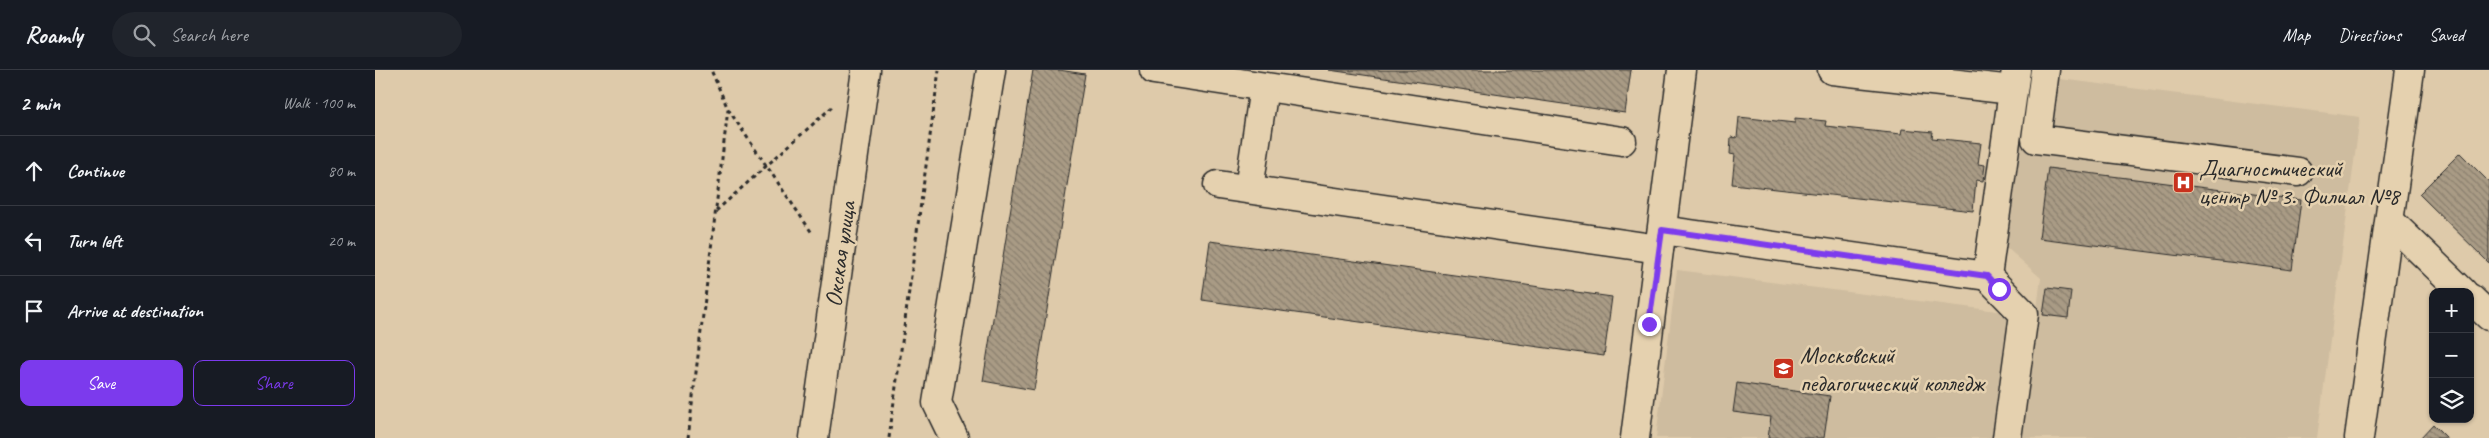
<!DOCTYPE html>
<meta charset="utf-8">
<style>
:root{--surface:#171b24;--page:#20242c;--text:#f1f3f6;--muted:#9ea1a6;--line:#363941;--accent:#7c3aed}
body{margin:0;font-family:Caveat,sans-serif;background:var(--page);color:var(--text)}
.controls{position:absolute;right:15px;bottom:15px;display:grid;overflow:hidden;border-radius:10px;box-shadow:0 1px 4px #0004}
.controls button{width:45px;height:45px;display:grid;place-items:center;padding:0;border:0;border-bottom:1px solid var(--line);background:var(--surface);color:var(--text);font:25px sans-serif}
.stop{position:absolute;width:15px;height:15px;margin:-11px;border:4px solid #7c3aed;border-radius:50%;background:#fff}
.stop.end{background:#7c3aed;border-color:#fff;box-shadow:0 1px 5px #0008}
.list{margin:0;padding:0;list-style:none}
h2{display:flex;justify-content:space-between;align-items:center;height:65px;margin:0;padding:0 20px;font-size:21px}
h2 small{font-size:16px;font-weight:400;color:var(--muted)}
.list li{display:grid;grid-template-columns:32px 1fr auto;gap:15px;align-items:center;box-sizing:border-box;height:70px;padding:0 20px;border-top:1px solid var(--line)}
.list b{display:block;font-size:19px;white-space:nowrap}
.list em{font-size:16px;font-style:normal;color:var(--muted)}
.actions{display:flex;gap:10px;padding:15px 20px}
.actions a{flex:1;padding:11px 0;border:1px solid var(--accent);border-radius:10px;text-align:center;font-size:18px;color:var(--accent)}
.actions .main{background:var(--accent);color:#fff}
.icon{flex:none;width:28px;height:28px;fill:none;stroke:currentColor;stroke-width:2;stroke-linecap:round;stroke-linejoin:round}
.map{position:relative;flex:none;width:2114px;height:368px;overflow:hidden}
header{display:flex;align-items:center;gap:30px;box-sizing:border-box;height:70px;padding:0 25px;background:var(--surface);border-bottom:1px solid var(--line)}
header strong{font-size:24px}
nav{display:flex;gap:28px;margin-inline-start:auto;font-size:18px}
.search{width:350px;height:45px;background:var(--page);display:flex;align-items:center;gap:12px;box-sizing:border-box;padding:0 18px;border-radius:28px;color:var(--muted);font-size:19px}
main{display:flex}
aside{flex:1;background:var(--surface)}
.map>svg:first-child{display:block}
</style>
<header>
<strong>Roamly</strong>
<div class="search"><svg class="icon" aria-label="search" viewBox="0 0 24 24"><circle cx="10" cy="10" r="6"/><path d="M15 15l6 6"/></svg>Search here</div>
<nav><a>Map</a><a>Directions</a><a>Saved</a></nav>
</header>
<main>
<aside>
<h2>2 min<small>Walk · 100 m</small></h2>
<ul class="list">
<li><svg class="icon" aria-label="ahead" viewBox="0 0 24 24"><path d="M12 20V5M6 11l6-6 6 6"/></svg><div><b>Continue</b></div><em>80 m</em></li>
<li><svg class="icon" aria-label="left" viewBox="0 0 24 24"><path d="M17 20v-9H6M10 6l-5 5 5 5"/></svg><div><b>Turn left</b></div><em>20 m</em></li>
<li><svg class="icon" aria-label="arrive" viewBox="0 0 24 24"><path d="M6 21V4h12l-3 4 3 4H6"/></svg><div><b>Arrive at destination</b></div></li>
</ul>
<div class="actions"><a class="main">Save</a><a>Share</a></div>
</aside>
<div class="map">
<svg width="2114" height="368" viewBox="0 0 2114 368">
<defs>
<pattern id="building-back-hatch" width="6" height="6" patternUnits="userSpaceOnUse" patternTransform="scale(1.25)"><rect width="6" height="6" fill="#a99b85"/><path d="M-1 5l2 2M0 0l6 6M5-1l2 2" fill="none" stroke="#8a7f6d"/></pattern>
</defs>
<rect width="100%" height="100%" fill="#decaaa"/>
<filter id="ink" filterUnits="userSpaceOnUse"><feTurbulence type="fractalNoise" baseFrequency=".02" numOctaves="2"/><feDisplacementMap in="SourceGraphic" scale="10" xChannelSelector="R" yChannelSelector="G"/><feConvolveMatrix kernelMatrix="1 2 1 2 8 2 1 2 1" color-interpolation-filters="sRGB"/></filter>
<g filter="url(#ink)">
<polygon fill="#cebc9f" points="1654,5 1985,47 1942,368 1281,368 1302,200 1661,246 1666,208 1631,177"/>
<g fill="url(#building-back-hatch)" stroke="#2b2b2b">
<polygon points="658,0 684,0 710,4 659,320 608,311"/>
<polygon points="954,0 1256,0 1250,43"/>
<polygon points="1364,47 1420,53 1420,48 1451,51 1450,56 1526,64 1527,59 1558,62 1557,68 1606,73 1603,94 1610,95 1608,111 1601,110 1598,141 1357,114 1360,85 1355,84 1356,67 1362,68"/>
<polygon points="2085,83 2114,112 2114,193 2044,124"/>
<polygon points="1673,98 1926,130 1917,200 1664,168"/>
<polygon points="835,171 1237,227 1229,286 827,230"/>
<polygon points="1672,218 1696,221 1693,248 1668,245"/>
<polygon points="1362,313 1455,326 1449,368 1393,368 1396,347 1358,342"/>
<polygon points="2058,354 2072,368 2045,368"/>
</g>
<g fill="none" stroke-linecap="round" stroke-linejoin="round">
<defs>
<g id="minor">
<polyline points="779,0 1247,71"/>
<polyline points="1457,0 1638,20"/>
<polyline points="1670,0 1661,69 1923,102"/>
<polyline points="843,115 1284,179"/>
<polyline points="874,119 889,17"/>
<polyline points="2015,151 2088,222"/>
<polyline points="1287,160 1612,206"/>
<polyline points="2095,228 2114,246"/>
<polyline points="579,368 562,333 616,0"/>
<polyline points="1260,368 1307,0"/>
<polyline points="1632,368 1649,244 1612,206 1641,0"/>
<polyline points="1984,368 2035,0"/>
</g>
<polyline id="major" points="439,368 491,0"/>
</defs>
<use href="#minor" stroke="#2b2b2b" stroke-width="31"/>
<use href="#major" stroke="#2b2b2b" stroke-width="31"/>
<g stroke="#2b2b2b" stroke-width="3" stroke-dasharray="4 4" stroke-linecap="butt">
<polyline points="353,39 437,163"/>
<polyline points="341,141 457,37"/>
<polyline points="313,368 353,39 336,0"/>
<polyline points="514,368 564,0"/>
</g>
<use href="#minor" stroke="#e5d1af" stroke-width="28"/>
<use href="#major" stroke="#e5d1af" stroke-width="28"/>
</g>
</g>
<g fill="none" stroke-linecap="round" stroke-linejoin="round" filter="url(#ink)">
<polyline stroke="#7c3aed" stroke-width="6" points="1274,254 1287,160 1612,206 1624,219"/>
</g>
<defs>
<symbol id="hospital-square" viewBox="-11 -11 22 22"><rect x="-9" y="-9" width="18" height="18" rx="4" fill="#c8321e" stroke="#e5d1af"/><path d="M-5-5h3v3.5h4V-5h3V5h-3V1.5h-4V5h-3Z" fill="#fff"/></symbol>
<symbol id="university-square" viewBox="-11 -11 22 22"><rect x="-9" y="-9" width="18" height="18" rx="4" fill="#c8321e" stroke="#e5d1af"/><path d="M0-5L7-2L0 1L-7-2ZM-4 1L0 2.5L4 1V4Q0 6-4 4Z" fill="#fff"/></symbol>
</defs>
<g fill-rule="evenodd">
<use href="#hospital-square" x="1796" y="100" width="25" height="25"/>
<use href="#university-square" x="1396" y="286" width="25" height="25"/>
</g>
<g text-anchor="middle" dominant-baseline="central" stroke-width="5" stroke-linejoin="round" paint-order="stroke">
<g font-size="24" fill="#2b2b2b" stroke="#e5d1af" text-anchor="start">
<text x="1824" y="98">Диагностический<tspan x="1824" dy="28">центр № 3. Филиал №8</tspan></text>
<text x="1425" y="285">Московский<tspan x="1425" dy="28">педагогический колледж</tspan></text>
</g>
<g font-size="24" fill="#2b2b2b" stroke="#e5d1af">
<text transform="translate(465 184) rotate(-82)">Окская улица</text>
</g>
</g>
</svg>
<div class="controls">
<button>+</button>
<button>−</button>
<button><svg class="icon" aria-label="layers" viewBox="0 0 24 24"><path d="M12 4l9 5-9 5-9-5zM3 14l9 5 9-5"/></svg></button>
</div>
<div class="stop" style="left:1624px;top:219px"></div>
<div class="stop end" style="left:1274px;top:254px"></div>
</div>
</main>
